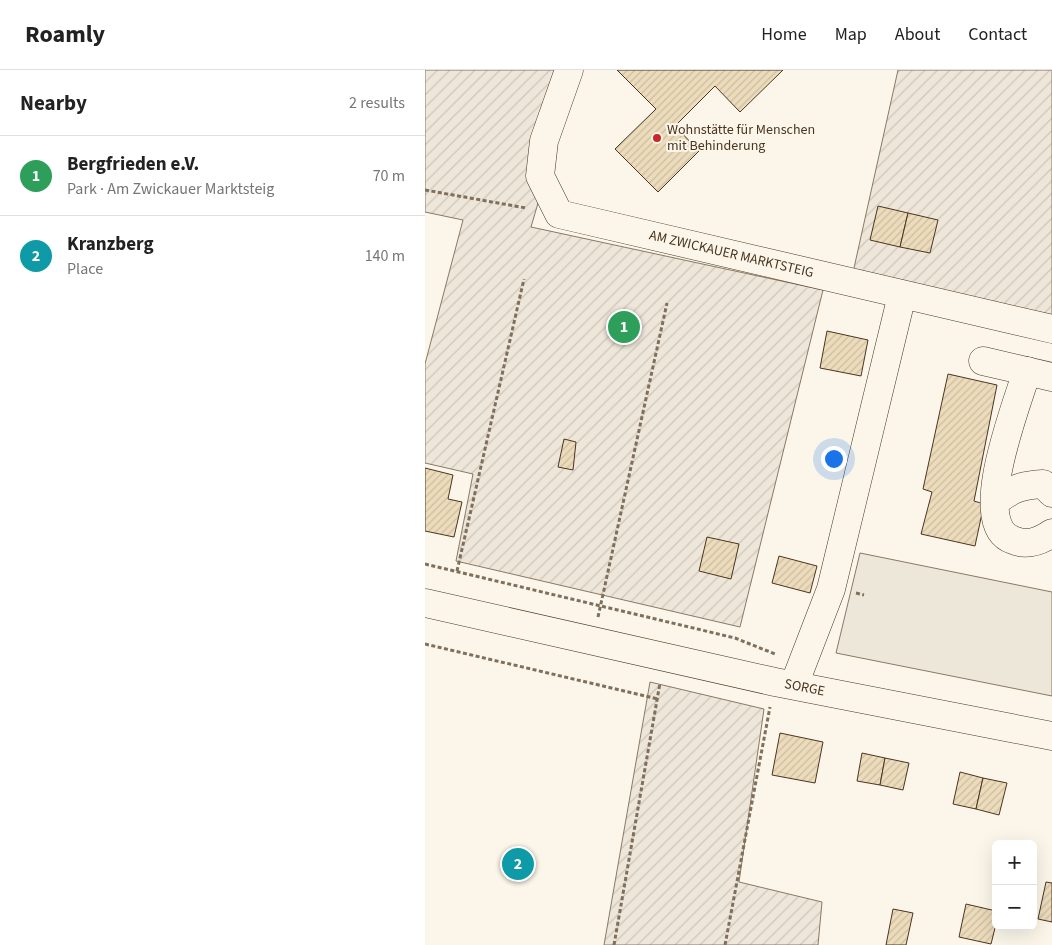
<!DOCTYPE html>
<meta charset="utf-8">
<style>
:root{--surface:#fff;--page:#f6f6f6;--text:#222;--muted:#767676;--line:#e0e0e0;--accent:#c62828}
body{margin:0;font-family:"Source Sans 3",sans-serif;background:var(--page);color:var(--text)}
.controls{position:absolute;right:15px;bottom:15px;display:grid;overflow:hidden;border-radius:8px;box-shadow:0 5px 20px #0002}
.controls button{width:45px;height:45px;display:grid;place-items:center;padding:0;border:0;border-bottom:1px solid var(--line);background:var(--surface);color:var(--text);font:25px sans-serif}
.you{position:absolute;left:408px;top:388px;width:18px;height:18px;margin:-12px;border:4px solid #fff;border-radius:50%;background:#1a73e8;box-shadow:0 0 0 8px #1a73e833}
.badge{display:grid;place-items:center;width:32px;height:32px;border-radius:50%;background:var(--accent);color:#fff;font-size:16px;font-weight:700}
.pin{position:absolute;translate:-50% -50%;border:2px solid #fff;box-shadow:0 1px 5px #0006}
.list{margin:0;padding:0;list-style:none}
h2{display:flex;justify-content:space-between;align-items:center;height:65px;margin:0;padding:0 20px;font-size:21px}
h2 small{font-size:16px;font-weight:400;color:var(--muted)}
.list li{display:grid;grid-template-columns:32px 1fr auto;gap:15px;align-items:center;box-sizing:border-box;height:80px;padding:0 20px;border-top:1px solid var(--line)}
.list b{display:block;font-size:19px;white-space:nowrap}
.list p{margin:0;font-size:16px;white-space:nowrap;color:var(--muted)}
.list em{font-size:16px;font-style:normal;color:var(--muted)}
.map{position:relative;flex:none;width:627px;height:875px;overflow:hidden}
header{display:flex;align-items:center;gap:30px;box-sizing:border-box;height:70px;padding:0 25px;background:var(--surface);border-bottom:1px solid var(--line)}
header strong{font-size:24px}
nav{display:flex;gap:28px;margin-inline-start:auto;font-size:18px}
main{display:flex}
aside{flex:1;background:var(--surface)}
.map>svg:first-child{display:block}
</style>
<header>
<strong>Roamly</strong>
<nav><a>Home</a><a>Map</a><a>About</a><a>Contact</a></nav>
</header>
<main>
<aside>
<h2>Nearby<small>2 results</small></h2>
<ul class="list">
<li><span class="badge" style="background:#2e9e5b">1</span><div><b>Bergfrieden e.V.</b><p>Park · Am Zwickauer Marktsteig</p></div><em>70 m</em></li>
<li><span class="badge" style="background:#0f9aa8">2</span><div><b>Kranzberg</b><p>Place</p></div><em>140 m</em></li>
</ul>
</aside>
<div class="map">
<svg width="627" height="875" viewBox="0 0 627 875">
<defs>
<pattern id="garden-furrows" width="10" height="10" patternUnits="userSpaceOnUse" patternTransform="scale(1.25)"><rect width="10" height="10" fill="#ede6d9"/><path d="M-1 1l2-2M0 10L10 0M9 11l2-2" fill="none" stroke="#cdc6ba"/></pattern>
<pattern id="building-hatch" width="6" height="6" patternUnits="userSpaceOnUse" patternTransform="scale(1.25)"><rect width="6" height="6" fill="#ecdcbc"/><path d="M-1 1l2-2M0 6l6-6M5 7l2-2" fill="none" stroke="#ccbda1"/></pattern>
</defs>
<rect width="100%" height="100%" fill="#fbf6e9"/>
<g fill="url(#garden-furrows)" stroke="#887966">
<polygon points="0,0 152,0 106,157 398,220 315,557 31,491 48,404 0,393 0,294 38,150 0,142"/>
<polygon points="473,0 627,0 627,272 423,225"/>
<polygon points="225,612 339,639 314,812 397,832 393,875 179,875"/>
</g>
<polygon fill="#ede7d9" stroke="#887966" points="435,483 627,522 627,626 411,583"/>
<g fill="url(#building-hatch)" stroke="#4a3520">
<polygon points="192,0 358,0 315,42 290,16 250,56 274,81 233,122 190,79 231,39"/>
<polygon points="453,136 483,143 475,177 445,170"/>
<polygon points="483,143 513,150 505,183 475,177"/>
<polygon points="402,261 443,270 436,306 395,298"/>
<polygon points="523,304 572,315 549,431 559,434 550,476 496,464 507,422 498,419"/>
<polygon points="139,369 151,372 148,400 133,397"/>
<polygon points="0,398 28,405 23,429 37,432 29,467 0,461"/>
<polygon points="282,467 314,474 306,509 274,501"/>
<polygon points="354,486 392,496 385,523 347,513"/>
<polygon points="355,663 398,672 390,713 347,705"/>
<polygon points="437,683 460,688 455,715 432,711"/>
<polygon points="460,688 484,693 478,720 455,715"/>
<polygon points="535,702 558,708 551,739 528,734"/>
<polygon points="558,708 582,713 574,745 551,739"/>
<polygon points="621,812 627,813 627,852 613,849"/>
<polygon points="541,834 571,841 571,854 566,874 534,867"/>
<polygon points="468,839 488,843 481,875 461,875"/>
</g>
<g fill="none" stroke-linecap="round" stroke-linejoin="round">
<defs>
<g id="minor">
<path id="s1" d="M144,0L119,71L115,106L134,144L627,259"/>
<polyline points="558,291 627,307"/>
<path d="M602,301C593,332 543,455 588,470C602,476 614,472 627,463"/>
<path d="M570,432C586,419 597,415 618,414L627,423"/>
<polyline points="369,615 406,519 477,225"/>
</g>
<g id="major">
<path id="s2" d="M0,533L350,612L627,666"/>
</g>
</defs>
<use href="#minor" stroke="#4a3520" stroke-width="29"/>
<use href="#major" stroke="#4a3520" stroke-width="29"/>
<g stroke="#7f6f5c" stroke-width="3" stroke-dasharray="4 2.5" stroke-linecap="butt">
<polyline points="0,120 101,138"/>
<polyline points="0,494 310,568 350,584"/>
<polyline points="32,501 99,209"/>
<polyline points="431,523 439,525"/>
<polyline points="173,547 242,233"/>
<polyline points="0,574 233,629"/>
<polyline points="189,875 235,613"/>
<polyline points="300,875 345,637"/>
</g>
<use href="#minor" stroke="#fbf6e9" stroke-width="28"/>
<use href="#major" stroke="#fbf6e9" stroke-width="28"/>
</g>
<circle fill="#c62828" stroke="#fbf6e9" stroke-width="2" cx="232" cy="68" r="5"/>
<g text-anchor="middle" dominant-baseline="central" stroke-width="4" stroke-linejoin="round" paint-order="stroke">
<g font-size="14" fill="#4a3520" stroke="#fbf6e9" text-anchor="start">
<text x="242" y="60">Wohnstätte für Menschen<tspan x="242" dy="16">mit Behinderung</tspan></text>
</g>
<g font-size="14" fill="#4a3520" stroke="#fbf6e9">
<text stroke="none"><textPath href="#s1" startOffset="330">AM ZWICKAUER MARKTSTEIG</textPath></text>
<text stroke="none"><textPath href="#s2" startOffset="389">SORGE</textPath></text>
</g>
</g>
</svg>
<div class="controls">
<button>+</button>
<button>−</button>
</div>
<div class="you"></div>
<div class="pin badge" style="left:199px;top:257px;background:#2e9e5b">1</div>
<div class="pin badge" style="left:93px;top:794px;background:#0f9aa8">2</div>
</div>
</main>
